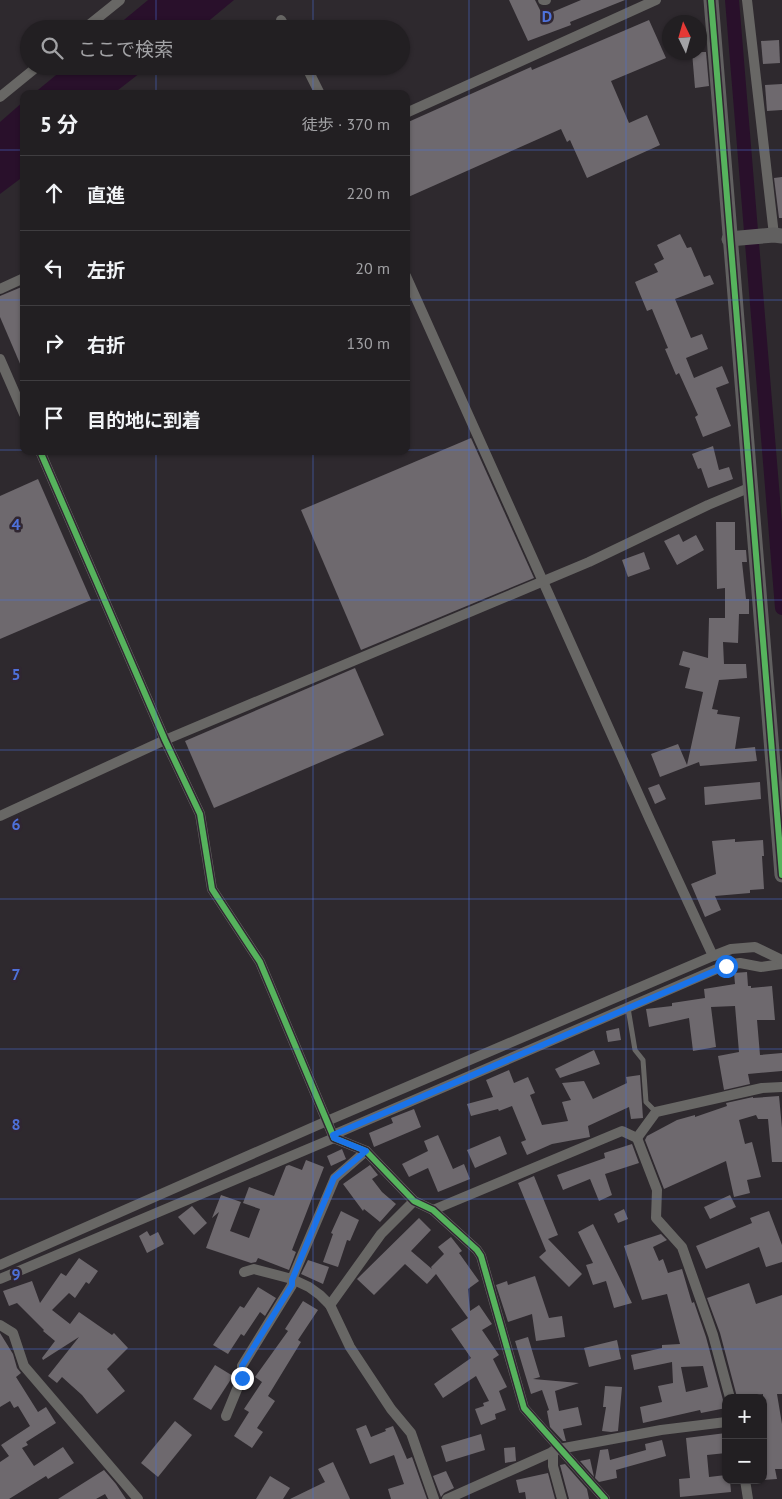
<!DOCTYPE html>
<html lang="ja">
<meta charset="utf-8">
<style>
:root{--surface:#221f22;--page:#2e2c2f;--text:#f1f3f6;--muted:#a2a2a5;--line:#3f3d40}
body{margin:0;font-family:"PT Sans","Noto Sans JP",sans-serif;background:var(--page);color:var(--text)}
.controls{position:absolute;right:15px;bottom:15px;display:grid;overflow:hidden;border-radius:10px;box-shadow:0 1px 4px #0004}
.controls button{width:45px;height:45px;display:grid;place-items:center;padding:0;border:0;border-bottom:1px solid var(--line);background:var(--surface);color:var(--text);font:25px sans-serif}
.compass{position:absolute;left:662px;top:15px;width:45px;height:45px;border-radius:50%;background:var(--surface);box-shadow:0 1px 4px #0004;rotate:355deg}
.stop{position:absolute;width:15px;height:15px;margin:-11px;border:4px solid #1a73e8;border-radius:50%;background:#fff}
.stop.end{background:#1a73e8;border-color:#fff;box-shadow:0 1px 5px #0008}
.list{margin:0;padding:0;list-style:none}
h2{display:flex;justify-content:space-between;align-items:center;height:65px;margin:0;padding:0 20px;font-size:21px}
h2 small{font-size:16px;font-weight:400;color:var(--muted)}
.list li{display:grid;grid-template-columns:32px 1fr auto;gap:15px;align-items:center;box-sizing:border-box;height:75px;padding:0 20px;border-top:1px solid var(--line)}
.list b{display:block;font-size:19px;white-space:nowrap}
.list em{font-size:16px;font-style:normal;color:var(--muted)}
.icon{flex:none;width:28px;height:28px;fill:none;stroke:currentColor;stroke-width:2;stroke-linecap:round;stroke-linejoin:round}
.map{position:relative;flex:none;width:782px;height:1499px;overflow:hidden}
.search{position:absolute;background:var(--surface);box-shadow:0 1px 4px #0004;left:20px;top:20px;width:390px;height:55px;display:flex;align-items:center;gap:12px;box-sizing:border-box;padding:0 18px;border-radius:28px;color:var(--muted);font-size:19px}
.panel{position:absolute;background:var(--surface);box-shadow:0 1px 4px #0004;left:20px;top:90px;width:390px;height:365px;border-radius:10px}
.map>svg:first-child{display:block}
</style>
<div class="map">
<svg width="782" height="1499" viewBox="0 0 782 1499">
<rect width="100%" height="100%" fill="#2e292e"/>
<g fill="#29102b">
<polygon points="148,0 234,0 199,29 113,29"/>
<polygon points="67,66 149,66 113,94 33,94"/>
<polygon points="24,101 24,176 0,194 0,122"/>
</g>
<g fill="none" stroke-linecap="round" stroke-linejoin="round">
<polyline stroke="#29102b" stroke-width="14" points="732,0 782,608"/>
</g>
<g fill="#6e696e" fill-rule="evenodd">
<polygon points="509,0 535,0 543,16 581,0 625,0 570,22 571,25 528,41"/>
<polygon points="649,20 666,58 611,81 629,123 647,115 660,145 587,178 570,140 567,142 561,129 406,198 406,123 531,67 532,70"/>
<polygon points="779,40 780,63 763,64 761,41"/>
<polygon points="692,52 706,52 709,86 695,88"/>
<polygon points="782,84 782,110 767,111 765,85"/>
<polygon points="782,177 782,218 779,218 774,178"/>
<polygon points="680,234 687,248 691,247 704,277 710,275 714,284 675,299 691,338 702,334 708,349 686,358 694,378 722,366 729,383 716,388 731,426 703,437 695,417 698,415 679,373 676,375 665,349 668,348 652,309 647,311 635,282 658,272 654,264 664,259 657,245"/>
<polygon points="24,286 24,373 0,317 0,296"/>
<polygon points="471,438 534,578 361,650 301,510"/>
<polygon points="713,446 719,470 729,467 733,479 708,488 701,468 698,469 692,454"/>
<polygon points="38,479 91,600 0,639 0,496"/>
<polygon points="716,522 735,522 735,550 746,550 747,562 742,562 746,599 749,599 749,614 739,614 738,643 723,642 724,664 746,664 747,678 719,680 712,709 718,710 717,714 740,717 735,749 755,747 757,761 700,766 699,762 660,777 651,754 678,744 687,765 703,692 685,688 690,668 679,665 683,651 708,658 709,618 725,618 725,588 717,589"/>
<polygon points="679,534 683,542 696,535 704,550 677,565 664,541"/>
<polygon points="644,552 650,569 628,577 622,560"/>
<polygon points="355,668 384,735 214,808 185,741"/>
<polygon points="760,782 761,799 705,805 704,787"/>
<polygon points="659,784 666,799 655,804 648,788"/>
<polygon points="735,839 735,842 763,840 764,856 762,856 764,889 750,890 750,893 715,896 721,910 705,917 691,884 716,874 712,841"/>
<polygon points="747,972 748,986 751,986 751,988 772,986 775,1020 757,1020 760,1055 782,1053 782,1071 748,1074 750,1084 724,1090 718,1056 739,1052 735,1006 711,1007 716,1047 693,1051 689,1018 649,1027 646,1009 672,1006 672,1003 705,998 704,989 735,984 734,973"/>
<polygon points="619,1028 621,1040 608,1042 606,1031"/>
<polygon points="594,1050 600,1064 560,1078 555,1069"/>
<polygon points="509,1070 514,1083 528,1077 535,1093 530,1095 542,1125 568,1121 562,1102 571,1100 562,1083 584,1081 593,1099 627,1083 626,1077 640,1075 643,1118 631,1119 629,1107 588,1126 590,1137 552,1144 527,1155 521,1142 526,1140 512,1106 499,1111 498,1109 471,1116 467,1104 493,1097 486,1080"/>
<polygon points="779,1096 782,1128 782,1162 772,1162 768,1119 758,1119 756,1115 739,1120 745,1144 752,1142 761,1177 747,1180 750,1193 734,1197 726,1161 664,1189 645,1140 647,1136 677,1120 695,1115 695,1117 727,1106 726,1103 753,1097 753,1098"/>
<polygon points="414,1109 421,1127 374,1147 369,1133 393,1123 391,1118"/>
<polygon points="438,1135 453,1169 464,1164 470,1179 438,1192 428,1168 409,1177 402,1164 428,1151 424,1141"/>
<polygon points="500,1136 507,1154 475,1168 467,1150"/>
<polygon points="632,1144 639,1163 605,1174 612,1195 599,1201 590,1179 563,1190 557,1175 605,1158 604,1153"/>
<polygon points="342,1149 346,1159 331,1166 327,1156"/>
<polygon points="306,1160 324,1167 292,1250 296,1252 289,1270 258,1258 256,1262 251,1263 206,1248 219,1212 212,1218 221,1195 241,1202 230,1231 249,1238 260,1209 243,1203 249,1187 274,1196 286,1166 289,1165 302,1170"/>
<polygon points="370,1165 378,1175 372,1179 382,1192 396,1204 380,1222 364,1209 363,1211 343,1184"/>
<polygon points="534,1176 558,1235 548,1239 582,1274 569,1287 539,1257 546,1251 518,1183"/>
<polygon points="730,1195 736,1207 710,1219 704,1207"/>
<polygon points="192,1206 207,1223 194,1235 178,1217"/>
<polygon points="624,1209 628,1219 618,1223 614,1214"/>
<polygon points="341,1211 359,1220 350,1241 347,1240 338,1267 323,1262 333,1234 331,1233"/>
<polygon points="769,1211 782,1245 782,1262 766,1267 759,1247 706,1269 696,1246 752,1223 750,1218"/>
<polygon points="419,1218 431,1230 411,1251 432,1269 431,1267 444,1254 438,1247 451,1237 462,1251 459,1253 479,1281 468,1289 470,1311 479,1305 492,1324 482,1330 499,1355 493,1359 507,1387 499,1391 506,1410 495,1414 496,1419 481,1425 475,1409 484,1406 483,1403 489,1401 476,1376 443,1398 434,1384 471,1358 451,1329 468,1318 436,1274 427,1284 405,1264 374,1295 357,1279"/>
<polygon points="593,1224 632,1303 614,1308 606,1281 593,1285 586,1265 593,1263 578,1232"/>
<polygon points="147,1231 150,1236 158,1232 164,1244 147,1253 139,1236"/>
<path d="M661,1234L667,1240L653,1247L659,1261L663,1259L668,1273L682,1269L692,1303L694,1302L706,1337L723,1400L726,1403V1408L701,1413L700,1410L643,1423L640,1407L662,1402L658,1386L673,1383L672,1362L634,1370L631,1355L662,1348V1345L680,1344L667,1294L642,1300L624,1246ZM703,1366L708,1387L686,1392L681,1367Z"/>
<polygon points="79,1258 98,1271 89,1284 86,1282 75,1298 69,1293 52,1310 70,1324 79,1312 112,1335 114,1333 128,1348 107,1369 125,1391 97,1414 82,1395 62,1377 57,1383 48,1376 79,1337 43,1360 42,1358 55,1341 43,1331 44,1330 17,1303 9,1306 3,1291 32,1281 40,1303 61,1273 66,1276"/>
<polygon points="308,1260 329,1267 323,1284 301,1274"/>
<polygon points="535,1276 549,1318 562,1316 565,1337 536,1341 532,1314 508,1322 496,1285 507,1281 508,1285"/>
<polygon points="749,1283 756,1304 782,1295 782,1394 777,1394 782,1424 782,1469 775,1469 777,1479 763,1480 763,1394 737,1397 720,1333 707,1298"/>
<polygon points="258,1287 276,1298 265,1316 260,1312 244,1336 241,1334 228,1354 213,1345 240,1306 244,1308"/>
<polygon points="303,1301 318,1310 298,1340 301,1342 268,1396 275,1401 257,1428 263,1432 252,1448 234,1436 249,1412 244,1409 262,1382 255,1377 288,1331 285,1329"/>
<polygon points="0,1333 13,1354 17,1368 21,1373 16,1377 38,1412 46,1407 56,1423 26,1442 28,1445 22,1448 34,1466 63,1447 74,1463 48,1479 46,1476 9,1499 0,1499 0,1462 9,1456 1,1445 30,1426 18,1406 14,1408 10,1401 0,1407"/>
<polygon points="528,1337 540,1377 533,1379 579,1383 555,1391 559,1411 578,1407 582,1425 563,1429 566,1441 563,1441 550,1427 547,1411 549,1410 542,1390 531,1394 515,1341"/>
<polygon points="617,1340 621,1359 589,1367 584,1348"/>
<polygon points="215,1365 233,1376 211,1410 193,1399"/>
<polygon points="605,1386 622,1387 618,1431 611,1432 602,1431 606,1407 603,1407"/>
<polygon points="175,1421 192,1435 158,1477 141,1463"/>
<polygon points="366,1425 371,1437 386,1431 385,1429 393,1426 407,1459 412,1457 427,1499 391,1499 388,1489 404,1484 394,1455 370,1464 356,1429"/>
<polygon points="726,1433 726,1453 707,1455 709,1477 726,1475 726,1480 730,1480 731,1492 680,1497 679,1479 690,1478 686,1438"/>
<polygon points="481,1434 485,1450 446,1462 441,1446"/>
<polygon points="662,1440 666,1456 616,1470 617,1478 599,1482 595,1478 600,1450 608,1449 610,1460 646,1450 645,1444"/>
<polygon points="515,1447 516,1461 505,1463 504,1448"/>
<polygon points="590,1459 594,1477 580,1461"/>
<polygon points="333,1462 350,1499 290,1499 325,1482 318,1469"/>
<polygon points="565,1464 587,1489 589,1499 569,1499 560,1465"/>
<polygon points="104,1470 116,1484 126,1499 108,1499 105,1494 96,1499 58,1499"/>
<polygon points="446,1471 454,1488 444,1493 441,1497 433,1476"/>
<polygon points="548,1473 555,1499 526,1499 525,1492 519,1493 516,1480"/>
<polygon points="270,1476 290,1488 283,1499 256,1499"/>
</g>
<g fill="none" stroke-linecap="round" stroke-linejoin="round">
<polyline stroke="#686765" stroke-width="5" points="628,1008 635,1050 643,1060 646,1102 656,1112"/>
<g stroke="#686765" stroke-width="10">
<polyline points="543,0 546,0"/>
<polyline points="747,0 774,235"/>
<polyline points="281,20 286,29"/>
<polyline points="84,29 120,0"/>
<polyline points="306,66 320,94"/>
<polyline points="0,97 38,66"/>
<polyline points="406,113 656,0"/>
<polyline points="406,276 650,820 713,956"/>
<polyline points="0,289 24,278"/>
<polyline points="0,359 24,414"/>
<polyline points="40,451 165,740 200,814 212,889 260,962 334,1138 366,1151 414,1201 433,1210 477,1250 481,1256 524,1408 605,1499"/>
<polyline points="0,816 165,740 589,562 708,505 751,487"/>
<polyline points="333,1135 726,965 740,963 761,967 782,964"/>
<polyline points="637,1138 657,1190 656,1218 682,1247 713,1335 730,1398"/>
<polyline points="433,1210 622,1131 637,1138 656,1112 762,1088 782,1087"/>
<polyline points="0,1265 327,1121 713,956 731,949 755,947 782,960"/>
<polyline points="244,1272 254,1269 292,1279 309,1287 320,1295 330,1305 381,1234 414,1201"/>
<polyline points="0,1279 334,1138"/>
<polyline points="330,1305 350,1347 391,1409 411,1433 434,1499"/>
<polyline points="0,1325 13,1333 24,1366 138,1499"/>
<polyline points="226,1416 242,1377 242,1366 292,1285 292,1279 335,1178 366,1151"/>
<polyline points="553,1451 553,1466 562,1499"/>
<polyline points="745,1480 748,1499"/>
<polyline points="447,1499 559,1449 661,1430 726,1422"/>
</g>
<g stroke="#616060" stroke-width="15">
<polyline points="711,0 782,875"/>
<polyline points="729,239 774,235 782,236"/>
</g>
<defs>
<g id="cycleway">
<polyline points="711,0 782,875"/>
<polyline points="40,451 165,740 200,814 212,889 260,962 334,1138 366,1151 414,1201 433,1210 477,1250 481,1256 524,1408 605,1499"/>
</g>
</defs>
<use href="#cycleway" stroke="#302631" stroke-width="9"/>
<use href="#cycleway" stroke="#56b35d" stroke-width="6"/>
</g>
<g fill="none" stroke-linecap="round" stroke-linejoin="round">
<polyline stroke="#1a73e8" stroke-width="6" points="242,1378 242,1366 292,1285 292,1280 334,1178 366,1151 334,1138 333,1135 726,966"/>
</g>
<path fill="none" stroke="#4e71da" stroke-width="1" stroke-opacity="0.55" d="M156,0V29M313,0V29M469,0V1499M626,0V1499M156,66V94M313,66V94M0,150H24M406,150H782M0,300H24M406,300H782M0,450H24M406,450H782M156,451V1499M313,451V1499M0,600H782M0,750H782M0,899H782M0,1049H782M0,1199H782M0,1349H782"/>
<g font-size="16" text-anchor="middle" font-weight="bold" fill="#4e71da" stroke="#302631" stroke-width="5" stroke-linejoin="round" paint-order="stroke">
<text x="547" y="22">D</text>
<text x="16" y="530">4</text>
<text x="16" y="680">5</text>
<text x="16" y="830">6</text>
<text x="16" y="980">7</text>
<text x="16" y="1130">8</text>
<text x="16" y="1280">9</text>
</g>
</svg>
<div class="controls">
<button>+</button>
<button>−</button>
</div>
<svg class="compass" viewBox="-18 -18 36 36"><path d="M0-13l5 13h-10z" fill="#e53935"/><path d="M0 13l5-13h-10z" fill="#a2a2a5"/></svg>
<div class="stop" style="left:726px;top:966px"></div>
<div class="stop end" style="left:242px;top:1378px"></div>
<div class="search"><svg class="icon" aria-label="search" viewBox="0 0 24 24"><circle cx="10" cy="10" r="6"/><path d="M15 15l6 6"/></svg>ここで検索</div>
<section class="panel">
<h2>5 分<small>徒歩 · 370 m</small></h2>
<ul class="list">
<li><svg class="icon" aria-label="ahead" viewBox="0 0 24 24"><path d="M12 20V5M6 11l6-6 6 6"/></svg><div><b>直進</b></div><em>220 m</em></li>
<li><svg class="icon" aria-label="left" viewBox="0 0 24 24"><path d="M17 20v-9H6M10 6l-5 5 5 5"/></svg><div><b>左折</b></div><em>20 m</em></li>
<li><svg class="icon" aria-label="right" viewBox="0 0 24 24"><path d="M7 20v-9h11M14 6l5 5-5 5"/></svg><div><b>右折</b></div><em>130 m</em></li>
<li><svg class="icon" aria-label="arrive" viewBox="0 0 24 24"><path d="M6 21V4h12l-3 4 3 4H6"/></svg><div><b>目的地に到着</b></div></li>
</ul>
</section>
</div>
